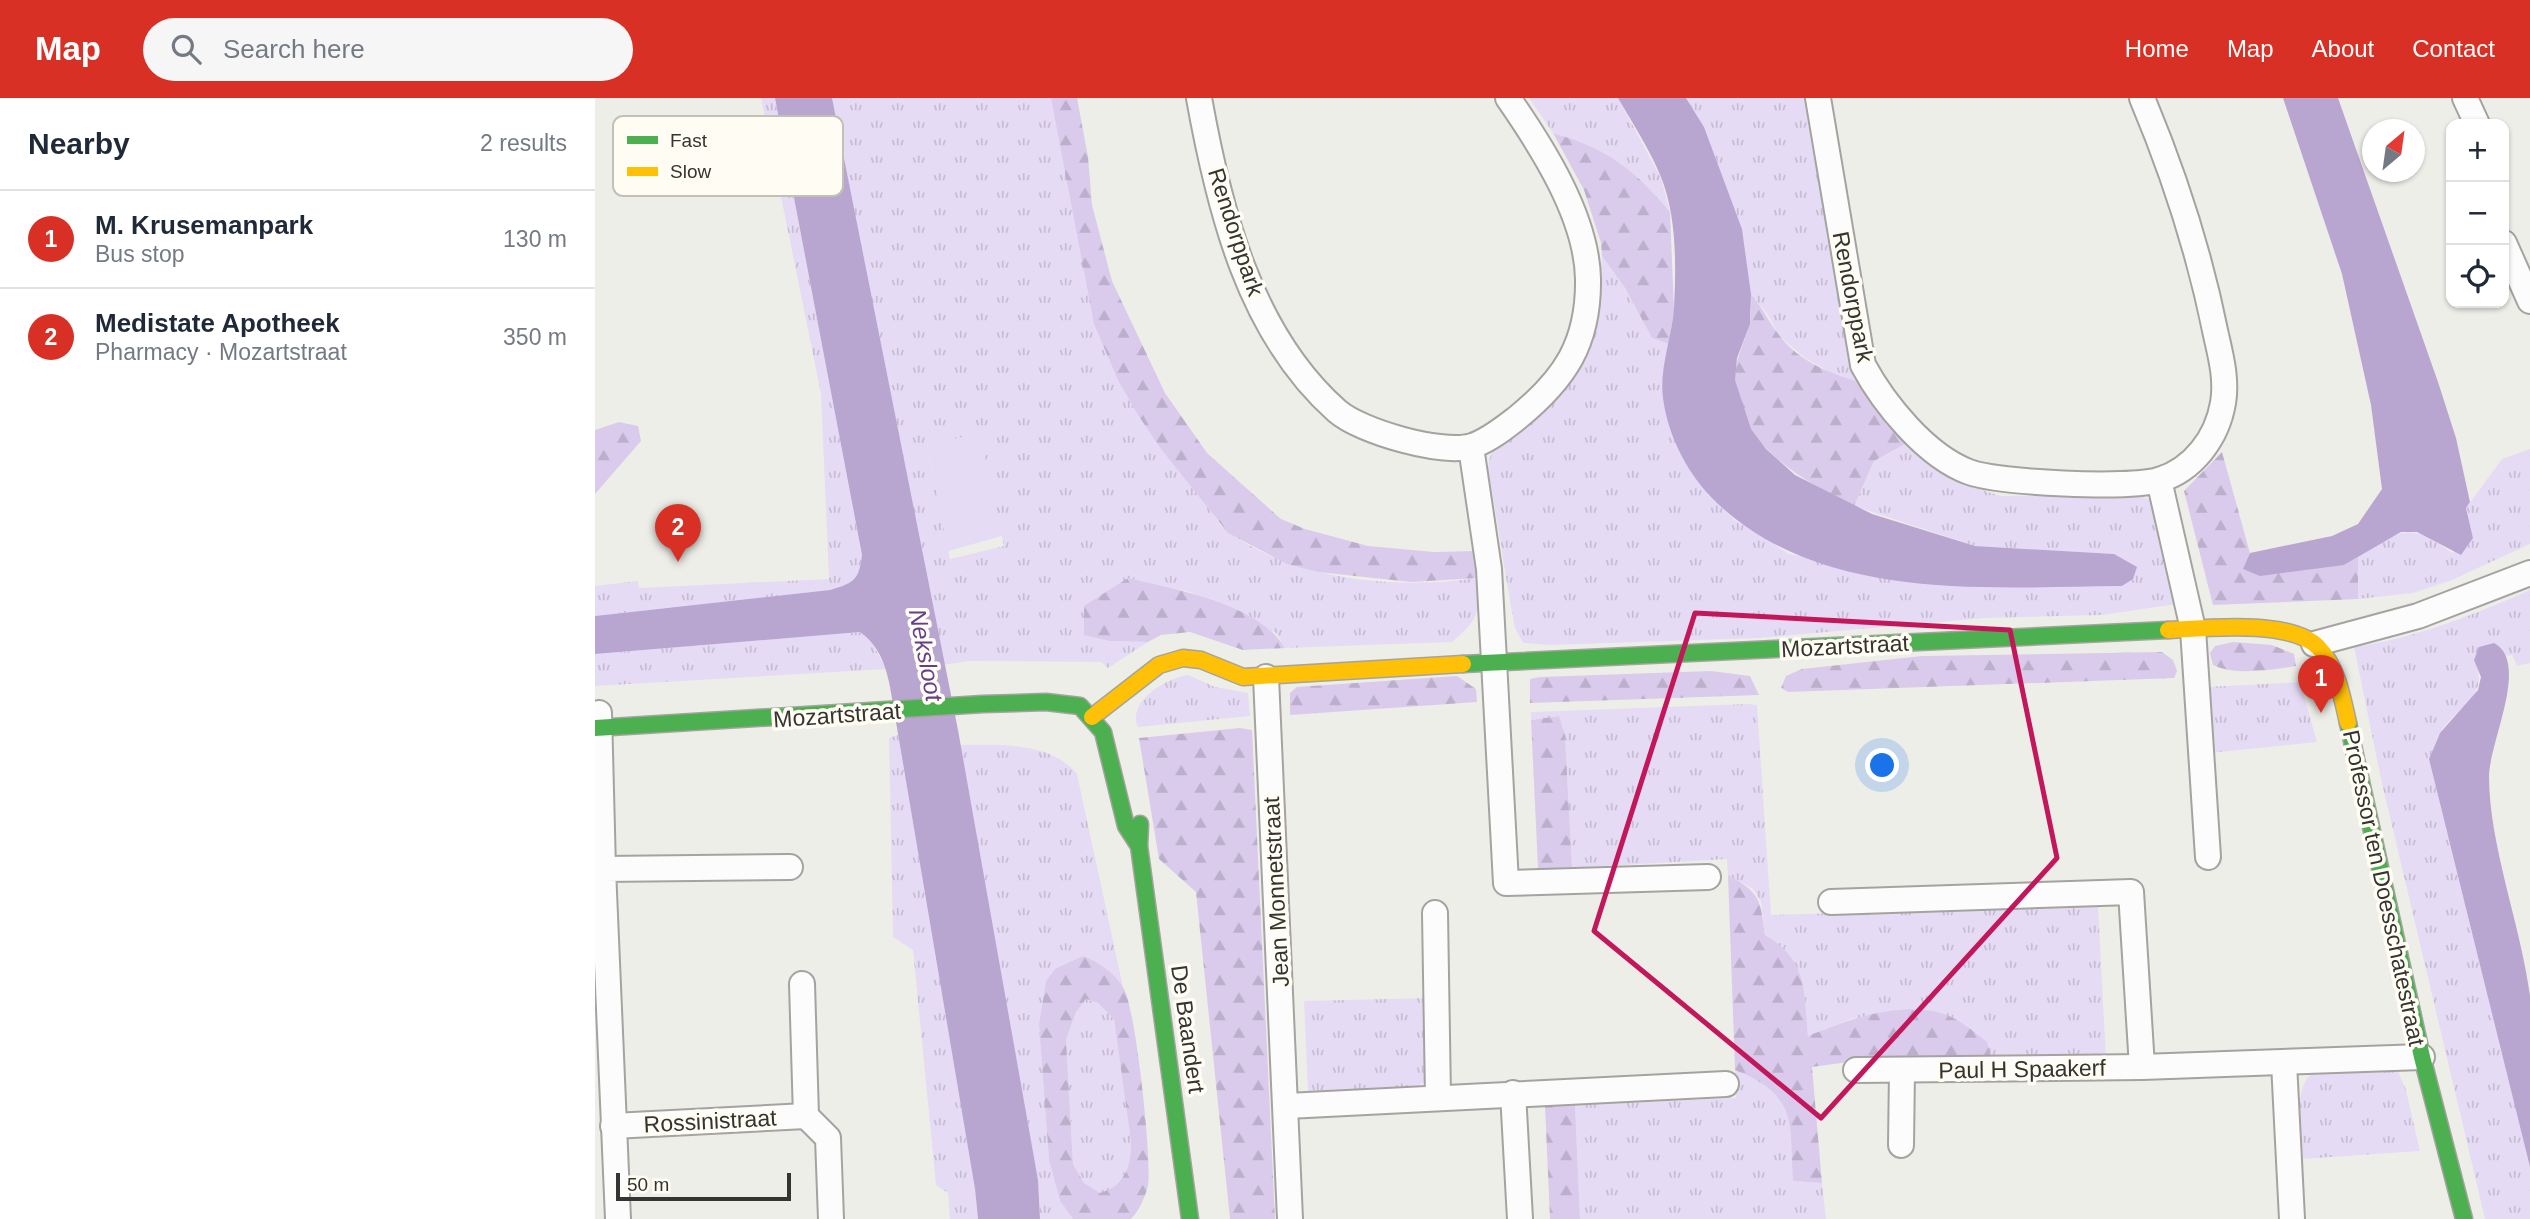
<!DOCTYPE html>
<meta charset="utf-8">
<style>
:root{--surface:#fff;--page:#f6f6f7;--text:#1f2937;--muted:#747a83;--line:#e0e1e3;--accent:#d93025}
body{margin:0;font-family:Arial,sans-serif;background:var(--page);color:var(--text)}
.controls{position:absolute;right:21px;top:21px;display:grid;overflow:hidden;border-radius:14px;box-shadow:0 2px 5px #0004}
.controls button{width:63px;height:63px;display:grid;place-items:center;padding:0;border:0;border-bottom:2px solid var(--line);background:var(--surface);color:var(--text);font:35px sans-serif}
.compass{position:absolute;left:1767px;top:21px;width:63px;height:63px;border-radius:50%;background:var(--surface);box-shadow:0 2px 5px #0004;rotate:29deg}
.scale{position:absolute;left:21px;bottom:18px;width:175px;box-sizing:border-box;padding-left:7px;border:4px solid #343430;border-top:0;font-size:19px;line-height:24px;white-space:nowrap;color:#343430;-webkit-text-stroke:5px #fffdf3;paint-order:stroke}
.you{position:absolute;left:1288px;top:668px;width:24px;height:24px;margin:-18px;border:5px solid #fff;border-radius:50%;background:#1a73e8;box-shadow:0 0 0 10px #1a73e833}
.badge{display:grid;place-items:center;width:46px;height:46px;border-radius:50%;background:var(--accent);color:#fff;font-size:23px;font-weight:700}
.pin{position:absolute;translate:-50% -58px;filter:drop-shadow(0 2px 4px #0008)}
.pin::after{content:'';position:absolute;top:37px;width:24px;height:21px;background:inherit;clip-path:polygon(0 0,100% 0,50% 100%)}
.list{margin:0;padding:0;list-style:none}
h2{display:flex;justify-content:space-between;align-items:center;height:91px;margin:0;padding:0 28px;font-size:30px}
h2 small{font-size:23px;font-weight:400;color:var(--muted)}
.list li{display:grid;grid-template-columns:46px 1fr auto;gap:21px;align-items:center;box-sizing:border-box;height:98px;padding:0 28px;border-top:2px solid var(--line)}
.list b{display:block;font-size:26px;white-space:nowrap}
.list p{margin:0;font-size:23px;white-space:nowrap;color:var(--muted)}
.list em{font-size:23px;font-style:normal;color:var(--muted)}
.icon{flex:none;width:38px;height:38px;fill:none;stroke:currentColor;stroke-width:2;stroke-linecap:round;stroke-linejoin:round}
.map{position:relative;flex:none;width:1935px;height:1121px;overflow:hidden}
header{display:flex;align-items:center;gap:42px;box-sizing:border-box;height:98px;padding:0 35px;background:var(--accent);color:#fff}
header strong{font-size:33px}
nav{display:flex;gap:38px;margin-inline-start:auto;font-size:24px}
.search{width:490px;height:63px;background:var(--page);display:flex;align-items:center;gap:18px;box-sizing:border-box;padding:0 24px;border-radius:38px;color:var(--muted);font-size:26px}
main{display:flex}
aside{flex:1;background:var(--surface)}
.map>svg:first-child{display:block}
</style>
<header>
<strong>Map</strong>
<div class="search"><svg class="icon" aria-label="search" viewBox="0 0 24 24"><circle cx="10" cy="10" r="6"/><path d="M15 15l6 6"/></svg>Search here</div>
<nav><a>Home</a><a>Map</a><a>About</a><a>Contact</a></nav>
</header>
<main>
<aside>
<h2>Nearby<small>2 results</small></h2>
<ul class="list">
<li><span class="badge">1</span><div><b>M. Krusemanpark</b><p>Bus stop</p></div><em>130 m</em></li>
<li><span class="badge">2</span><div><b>Medistate Apotheek</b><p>Pharmacy · Mozartstraat</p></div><em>350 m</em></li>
</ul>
</aside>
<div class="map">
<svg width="1935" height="1121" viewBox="0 0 1935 1121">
<defs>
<pattern id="grass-tufts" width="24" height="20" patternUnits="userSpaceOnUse" patternTransform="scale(1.75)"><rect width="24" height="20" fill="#e6dbf5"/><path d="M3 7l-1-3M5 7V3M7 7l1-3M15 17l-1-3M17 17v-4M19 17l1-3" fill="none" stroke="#c6bdd2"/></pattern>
<pattern id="forest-firs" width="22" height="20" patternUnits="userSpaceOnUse" patternTransform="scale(1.75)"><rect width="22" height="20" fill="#dacbec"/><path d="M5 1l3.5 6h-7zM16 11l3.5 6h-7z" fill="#bcafcb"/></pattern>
</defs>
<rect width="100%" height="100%" fill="#eeeee9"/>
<g fill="url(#grass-tufts)" fill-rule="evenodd">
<path d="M166,0H180L267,458C264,483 258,485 235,492L0,518V488L43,483L44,490L234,481L226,296Z"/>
<path d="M237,0H456L543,317C564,348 587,377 611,407C618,416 625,429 635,435C702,483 803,492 883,480C885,513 884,522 857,544L690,550L681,535L595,494L533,480L515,543L553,544L513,570L506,564L374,563L348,567ZM384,336L409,448L355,461L332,347Z"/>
<path d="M934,0H1023L1066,80L1075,114C1040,72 1012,50 958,35Z"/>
<polygon points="1091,0 1209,0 1251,245 1265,284 1240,277 1210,260 1184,238 1173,217 1156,196 1147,131 1109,29"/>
<path d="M1007,158L1030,190L1057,240L1074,246L1068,298L1113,397L1140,422L1194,456L1388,489L1527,488L1538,481L1519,456L1380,448L1259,408L1279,363L1312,345L1358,383L1406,398L1544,397L1557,403L1582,506L1507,517L1390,520L1164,540L954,547L928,545L920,530L916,509L893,370C899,325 936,329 961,300C990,268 1004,201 1007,158Z"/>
<path d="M1935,351V446L1857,482L1818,495L1763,501V459C1807,433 1812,422 1857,455L1878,440L1871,410L1907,361Z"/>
<path d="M1935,492V565L1922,568L1917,557L1880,562C1895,601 1862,607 1845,635C1840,643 1838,653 1834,661L1935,1069V1121H1890L1786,681L1759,549C1822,540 1877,517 1935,492Z"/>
<polygon points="265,534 276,542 291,571 0,588 0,556"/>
<path d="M593,577L620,589L653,595L655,618L543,629C532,603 571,580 593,577Z"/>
<polygon points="1705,584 1722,644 1615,655 1612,589"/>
<polygon points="1153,606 1162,607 1176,817 1503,808 1511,960 1397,963 1259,920 1213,938 1207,882 1170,837 1166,804 1158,791 1133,777 1132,761 977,770 970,637 964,618 936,622 936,614"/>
<polygon points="303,637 380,1091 383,1121 355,1121 353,1095 341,1087 318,852 298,839 294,640"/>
<path d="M363,647C402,647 455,643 482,676L528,889L515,874L444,927L454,1062L465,1103L478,1121H445L443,1082Z"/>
<polygon points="834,900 833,981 822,989 713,993 709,903"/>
<path d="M491,901L503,905L519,921L536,1044C536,1068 530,1088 505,1096L489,1085L478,1066L471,942L481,914Z"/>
<path d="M1802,971L1811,992L1825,1053L1707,1061C1706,1037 1697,992 1717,975Z"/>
<path d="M1140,972C1204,998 1194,1022 1198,1083L1227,1085L1231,1121H985L980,1007L1141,1000Z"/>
</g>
<g fill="url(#forest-firs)" fill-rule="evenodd">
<polygon points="456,0 482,0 493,59 497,107 517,183 570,295 612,355 686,421 710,431 773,448 839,454 879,453 883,480 816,484 723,474 692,466 633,435 566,351 543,317 523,282 499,226"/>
<path d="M958,35C1012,50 1040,72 1075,114L1079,212L1074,246L1057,240L1030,190L1007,158L1006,145L989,92Z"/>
<path d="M1156,196C1167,209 1174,224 1184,237C1203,263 1236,276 1265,284L1291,326L1312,345L1279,363L1259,408C1208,383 1141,346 1140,280C1140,261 1149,246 1154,228C1157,218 1156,206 1156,196Z"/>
<polygon points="24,324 43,328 46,343 0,396 0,332"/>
<polygon points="1627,354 1655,455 1649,472 1749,467 1763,459 1763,501 1618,507 1589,393"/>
<path d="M533,480C580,491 664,506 690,550L648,552L595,534L566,537L553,544L515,543L489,537V508Z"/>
<path d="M1638,544L1677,547L1699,556L1701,568C1677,572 1640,578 1618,567L1615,555L1620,548Z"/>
<polygon points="1567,554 1578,562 1582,573 1579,580 1193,594 1186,590 1191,578 1207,571 1327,558"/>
<polygon points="1116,573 1155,578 1164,597 935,605 935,581 945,579"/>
<polygon points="862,578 881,591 882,604 695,617 695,595 702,589"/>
<polygon points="964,618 970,637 977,770 947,772 943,770 936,622"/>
<polygon points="645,630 657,632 680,1121 635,1121 601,794 564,761 544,640"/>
<path d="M1133,777C1166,795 1165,801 1170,837C1214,863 1208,892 1213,938C1253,922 1302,903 1346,915C1363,920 1378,933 1392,944L1397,963L1283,960L1217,969L1227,1085L1198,1083C1194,1023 1204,998 1140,972Z"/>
<path d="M488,858C505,865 520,875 529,891C541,913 557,1061 553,1088C550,1099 544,1113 536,1121H478L465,1103L454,1062L444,927L451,883L460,871ZM491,901L503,905L519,921L536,1044C536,1068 530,1088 505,1095L489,1085L478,1066L471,942L481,914Z"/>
<polygon points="980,1007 985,1121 955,1121 950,1008"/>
</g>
<polygon fill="#e6dbf5" points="385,335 407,438 353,453 332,347"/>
<g fill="#b8a6d0">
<path d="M180,0H237L363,632L443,1082L445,1121H383L380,1091L301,624C295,592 294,554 265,534L0,556V518L235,492C258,485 264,483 267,457Z"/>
<path d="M1023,0H1091L1109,29L1147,131L1156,196L1155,226L1142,260L1140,282L1156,331L1171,351L1200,377L1277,416L1380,448L1519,456L1542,469L1538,481L1527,488C1393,489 1229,505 1123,406C1094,379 1073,339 1068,300C1064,271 1077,239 1079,210C1081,168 1082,119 1066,79C1055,52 1038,26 1023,0Z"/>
<polygon points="1688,0 1743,0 1843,284 1861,340 1875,404 1871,410 1878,440 1866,457 1822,434 1806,434 1749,467 1665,478 1648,471 1655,455 1737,438 1763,426 1787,391 1776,307 1747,176"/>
<path d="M1899,545C1935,564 1895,642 1894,678C1894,747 1926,828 1935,898C1935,915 1935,934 1935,951C1935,990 1935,1029 1935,1069L1834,661L1845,635L1883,592L1886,579L1879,562L1884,549Z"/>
</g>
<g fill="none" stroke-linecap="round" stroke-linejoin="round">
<defs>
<g id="street">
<path d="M604,0C624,111 654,235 742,313C766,334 848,357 877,348C893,343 909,330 922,320C970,281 994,245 993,181C992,119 947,49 913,0"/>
<path d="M1223,0L1268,267C1289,306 1331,358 1374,374C1404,385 1533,391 1564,382C1598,372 1622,340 1628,305C1632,282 1626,259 1621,237C1605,157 1579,76 1547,0"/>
<polyline points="1870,0 1882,26"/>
<polyline points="1909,145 1935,203"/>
<polyline points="876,349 894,471 911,785 1113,779"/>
<polyline points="1564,382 1598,531 1613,759"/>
<polyline points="1719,546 1823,518 1935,475"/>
<polyline points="671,579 695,1121"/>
<polyline points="0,772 8,771 4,615"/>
<polyline points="1236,804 1536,794 1547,969 1827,959"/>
<polyline points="840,815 843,999"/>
<polyline points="207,886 211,1018 233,1040 236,1121"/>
<polyline points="1689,965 1697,1121"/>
<polyline points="1261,972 1547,969"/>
<polyline points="918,995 925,1121"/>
<polyline points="692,1008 1131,986"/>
<polyline points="18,1028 211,1018"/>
<polyline points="1306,1047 1307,972"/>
<polyline points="23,1121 8,771 195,769"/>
</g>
<g id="fast">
<polyline points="868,566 1573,532"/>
<polyline points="1753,625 1827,959 1869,1121"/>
<polyline points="0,630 388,606 451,604 485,608 508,634 531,728 544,748"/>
<polyline points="545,726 544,748 595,1121"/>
</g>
<g id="slow">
<path d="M1573,532C1611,530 1695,521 1723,549C1742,569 1747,598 1753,625"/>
<polyline points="497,619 564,567 588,560 606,562 648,579 868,566"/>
</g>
</defs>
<use href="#street" stroke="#a4a39f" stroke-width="28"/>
<use href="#fast" stroke="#a4a39f" stroke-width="19"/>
<use href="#slow" stroke="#a4a39f" stroke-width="19"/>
<use href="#street" stroke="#fcfcfc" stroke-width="24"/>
<use href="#fast" stroke="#4caf50" stroke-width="16"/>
<use href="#slow" stroke="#ffc107" stroke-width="16"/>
</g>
<path fill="none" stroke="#c2185b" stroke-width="5" stroke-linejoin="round" d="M1100,515L1415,532L1462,760L1226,1020L999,833Z"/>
<g text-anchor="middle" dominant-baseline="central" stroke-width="7" stroke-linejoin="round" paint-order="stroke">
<g font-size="23" fill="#343430" stroke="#fffdf3">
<text transform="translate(641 134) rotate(72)">Rendorppark</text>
<text transform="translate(1258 199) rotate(79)">Rendorppark</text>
<text transform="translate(1250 548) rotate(-3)">Mozartstraat</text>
<text transform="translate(242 617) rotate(-4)">Mozartstraat</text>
<text transform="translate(1789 790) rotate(78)">Professor ten Doesschatestraat</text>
<text transform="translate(681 794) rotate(-93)">Jean Monnetstraat</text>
<text transform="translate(593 931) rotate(82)">De Baandert</text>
<text transform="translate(1427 971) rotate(-1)">Paul H Spaakerf</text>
<text transform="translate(115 1023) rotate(-3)">Rossinistraat</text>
</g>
<g font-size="24" font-style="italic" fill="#63408b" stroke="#fffdf3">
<text transform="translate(331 557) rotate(79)">Neksloot</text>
</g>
</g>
<rect x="18" y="18" width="230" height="80" rx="10" fill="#fffdf3" stroke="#c2c1b8" stroke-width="2"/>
<rect x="32" y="38" width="31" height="8" fill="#4caf50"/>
<rect x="32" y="69" width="31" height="9" fill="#ffc107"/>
<g font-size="19" fill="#343430">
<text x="75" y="49">Fast</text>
<text x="75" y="80">Slow</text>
</g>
</svg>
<div class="controls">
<button>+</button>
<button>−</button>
<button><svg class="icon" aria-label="locate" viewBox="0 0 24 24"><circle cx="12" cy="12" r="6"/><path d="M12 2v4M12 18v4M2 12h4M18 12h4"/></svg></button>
</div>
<svg class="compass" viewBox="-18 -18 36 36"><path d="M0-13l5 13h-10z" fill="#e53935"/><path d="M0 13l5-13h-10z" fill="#747a83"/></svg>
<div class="scale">50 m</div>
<div class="you"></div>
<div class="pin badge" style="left:1726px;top:615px">1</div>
<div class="pin badge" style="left:83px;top:464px">2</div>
</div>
</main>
